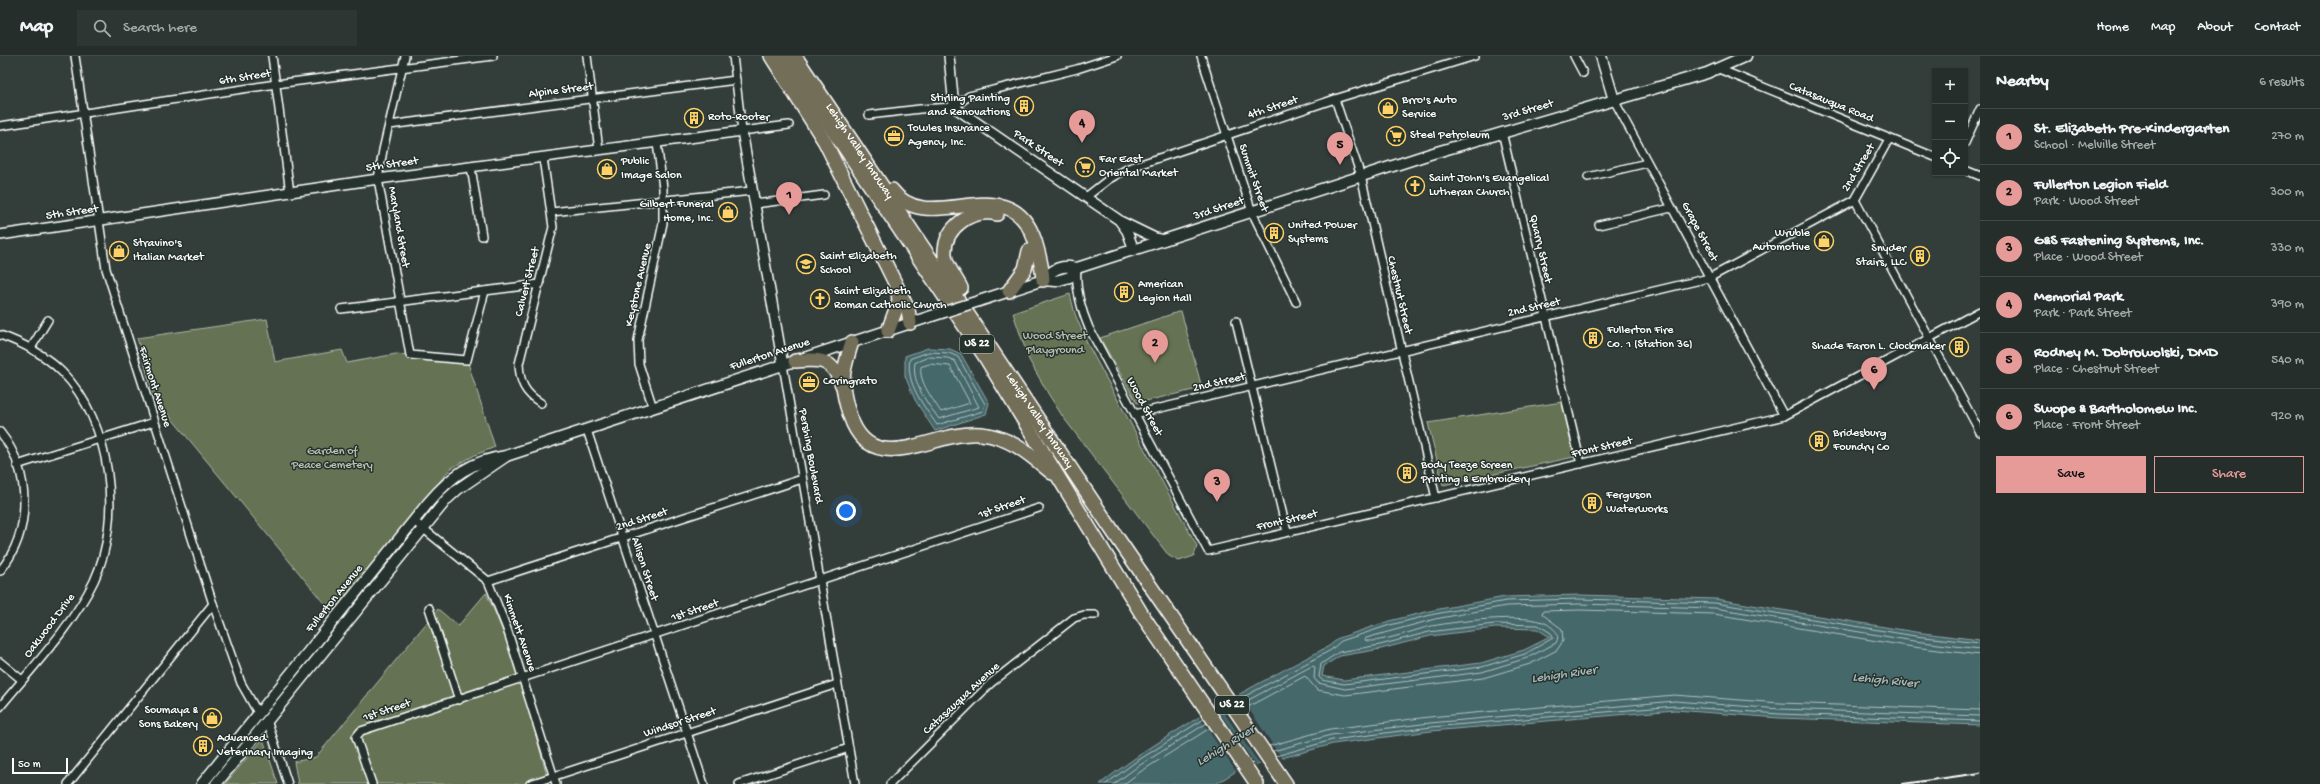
<!DOCTYPE html>
<meta charset="utf-8">
<style>
:root{--surface:#262e2c;--page:#2e3634;--text:#f1f3f6;--muted:#a4a8a9;--line:#424a48;--accent:#e69b98}
body{margin:0;font-family:"Gochi Hand",sans-serif;background:var(--page);color:var(--text)}
.controls{position:absolute;right:12px;top:12px;display:grid;overflow:hidden;border-radius:0px;box-shadow:0 1px 3px #0004}
.controls button{width:36px;height:36px;display:grid;place-items:center;padding:0;border:0;border-bottom:1px solid var(--line);background:var(--surface);color:var(--text);font:20px sans-serif}
.scale{position:absolute;left:12px;bottom:10px;width:56px;box-sizing:border-box;padding-left:4px;border:2px solid #fff;border-top:0;font-size:11px;line-height:14px;white-space:nowrap;color:#fff;-webkit-text-stroke:3px #26332d;paint-order:stroke}
.you{position:absolute;left:846px;top:455px;width:14px;height:14px;margin:-10px;border:3px solid #fff;border-radius:50%;background:#1a73e8;box-shadow:0 0 0 6px #1a73e833}
.badge{display:grid;place-items:center;width:26px;height:26px;border-radius:50%;background:var(--accent);color:#111;font-size:13px;font-weight:700}
.pin{position:absolute;translate:-50% -33px;filter:drop-shadow(0 1px 2px #0008)}
.pin::after{content:'';position:absolute;top:21px;width:14px;height:12px;background:inherit;clip-path:polygon(0 0,100% 0,50% 100%)}
.list{margin:0;padding:0;list-style:none}
h2{display:flex;justify-content:space-between;align-items:center;height:52px;margin:0;padding:0 16px;font-size:17px}
h2 small{font-size:13px;font-weight:400;color:var(--muted)}
.list li{display:grid;grid-template-columns:26px 1fr auto;gap:12px;align-items:center;box-sizing:border-box;height:56px;padding:0 16px;border-top:1px solid var(--line)}
.list b{display:block;font-size:15px;white-space:nowrap}
.list p{margin:0;font-size:13px;white-space:nowrap;color:var(--muted)}
.list em{font-size:13px;font-style:normal;color:var(--muted)}
.actions{display:flex;gap:8px;padding:12px 16px}
.actions a{flex:1;padding:9px 0;border:1px solid var(--accent);border-radius:0px;text-align:center;font-size:14px;color:var(--accent)}
.actions .main{background:var(--accent);color:#111}
.icon{flex:none;width:22px;height:22px;fill:none;stroke:currentColor;stroke-width:2;stroke-linecap:round;stroke-linejoin:round}
.map{position:relative;flex:none;width:1980px;height:728px;overflow:hidden}
header{display:flex;align-items:center;gap:24px;box-sizing:border-box;height:56px;padding:0 20px;background:var(--surface);border-bottom:1px solid var(--line)}
header strong{font-size:19px}
nav{display:flex;gap:22px;margin-inline-start:auto;font-size:14px}
.search{width:280px;height:36px;background:var(--page);display:flex;align-items:center;gap:10px;box-sizing:border-box;padding:0 14px;border-radius:0px;color:var(--muted);font-size:15px}
main{display:flex}
aside{flex:1;background:var(--surface)}
.map>svg:first-child{display:block}
</style>
<header>
<strong>Map</strong>
<div class="search"><svg class="icon" aria-label="search" viewBox="0 0 24 24"><circle cx="10" cy="10" r="6"/><path d="M15 15l6 6"/></svg>Search here</div>
<nav><a>Home</a><a>Map</a><a>About</a><a>Contact</a></nav>
</header>
<main>
<div class="map">
<svg width="1980" height="728" viewBox="0 0 1980 728">
<rect width="100%" height="100%" fill="#333e3b"/>
<filter id="ink" filterUnits="userSpaceOnUse"><feTurbulence type="fractalNoise" baseFrequency=".025" numOctaves="2"/><feDisplacementMap in="SourceGraphic" scale="8" xChannelSelector="R" yChannelSelector="G"/><feConvolveMatrix kernelMatrix="1 2 1 2 8 2 1 2 1" color-interpolation-filters="sRGB"/></filter>
<g filter="url(#ink)">
<g fill="#657253" stroke="#b2b8a9">
<polygon points="1070,238 1075,258 1087,287 1197,490 1194,500 1179,505 1169,500 1063,361 1049,339 1029,304 1013,257"/>
<polygon points="1181,255 1202,332 1137,347 1100,282"/>
<polygon points="267,263 275,306 342,294 347,307 396,298 467,304 495,391 475,399 450,413 332,557 154,341 137,282"/>
<polygon points="1562,346 1574,401 1443,429 1428,367"/>
<path d="M486,537C515,597 532,664 549,728H298L294,706L316,701L438,553L458,570Z"/>
<polygon points="263,683 278,728 225,728"/>
</g>
<g fill="#44676a" stroke="#8fa4a6" fill-rule="evenodd">
<polygon points="928,292 950,293 961,298 989,347 986,358 935,375 915,344 905,320 905,300"/>
<path d="M1580,539L1716,543L1915,576L1980,584V669L1779,662L1675,654L1431,675L1333,688L1238,714L1216,728H1100C1170,673 1250,632 1329,590L1339,582L1389,565L1434,554L1505,541ZM1495,572L1537,573L1550,581L1524,594L1481,607L1344,624L1322,620L1324,610L1340,600L1381,593L1430,580Z"/>
</g>
<g fill="#333e3b">
<polygon points="1238,637 1283,704 1261,710 1218,648"/>
<polygon points="1215,650 1257,711 1237,717 1198,659"/>
</g>
<g fill="none" stroke-linecap="round" stroke-linejoin="round">
<g stroke="#b4c2c3" stroke-width="1">
<path d="M929,296L949,297L958,301L985,348L983,355L937,369C924,350 905,327 910,303Z"/>
<path d="M929,301L948,302L955,305L979,351L939,363C928,348 911,327 915,307Z"/>
<path d="M930,308L950,310L970,347L941,356C934,345 918,325 921,311Z"/>
<polygon points="1495,568 1538,569 1551,577 1553,582 1525,598 1482,611 1344,628 1322,624 1319,621 1321,608 1339,596 1380,589 1429,576"/>
<polyline points="1238,644 1331,594 1341,585 1390,569 1435,558 1506,545 1580,543 1715,547 1915,580 1980,587"/>
<path d="M1241,648L1312,610L1315,611L1314,622L1318,627L1345,633L1482,616L1527,602L1556,587C1561,577 1554,573 1547,568C1529,556 1449,566 1427,571C1416,574 1373,589 1365,584L1366,582L1435,563L1506,550L1580,548L1715,552L1914,585L1980,593"/>
<polyline points="1244,653 1305,620 1317,634 1345,639 1483,622 1530,608 1557,594 1563,585 1562,573 1542,558 1543,555 1580,554 1714,558 1913,591 1980,599"/>
<polyline points="1269,690 1330,673 1429,661 1674,639 1780,647 1980,654"/>
<polyline points="1273,695 1331,679 1430,667 1675,645 1780,653 1980,660"/>
<polyline points="1276,700 1332,684 1431,671 1675,650 1779,658 1980,665"/>
<polyline points="1106,728 1134,707 1204,663"/>
<polyline points="1114,728 1137,711 1207,667"/>
<polyline points="1124,728 1140,716 1210,672"/>
</g>
<defs>
<g id="minor">
<polyline points="75,0 106,213 213,548 241,627 258,657"/>
<polyline points="272,0 290,137"/>
<polyline points="405,0 383,94 378,123 410,299 467,304 485,235"/>
<polyline points="587,0 599,94"/>
<polyline points="733,0 742,75 789,69"/>
<polyline points="1201,0 1252,156 1296,246"/>
<polyline points="1574,0 1583,17"/>
<polyline points="1719,13 1935,101"/>
<polyline points="1335,43 1361,120 1436,442"/>
<polyline points="1614,44 1784,360"/>
<polyline points="869,59 920,53 954,51 969,40 1077,13 1117,0"/>
<polyline points="389,69 736,24"/>
<polyline points="0,70 276,28 493,0"/>
<polyline points="1502,76 1581,408"/>
<polyline points="1965,87 1980,53"/>
<polyline points="471,111 482,180"/>
<polyline points="1965,114 1980,120"/>
<polyline points="1588,121 1647,107"/>
<polyline points="1086,141 1109,123 1129,112 1335,43 1475,0"/>
<polyline points="1855,144 1980,376"/>
<polyline points="755,148 824,139"/>
<polyline points="551,156 752,135"/>
<polyline points="1599,169 1671,152"/>
<path d="M1077,212C1075,233 1081,253 1089,272L1208,495L1784,360L1980,255"/>
<polyline points="341,253 540,228"/>
<polyline points="1236,265 1287,476"/>
<path d="M0,279C23,287 44,298 62,316C112,366 123,463 94,525C73,569 31,613 0,651"/>
<polyline points="31,292 48,264"/>
<polyline points="783,309 855,728"/>
<path d="M541,347C524,337 520,326 519,308L553,171L543,102"/>
<polyline points="653,352 639,308 638,284 663,167 663,132 657,87"/>
<polyline points="1135,358 1709,222 1855,144 1889,83"/>
<polyline points="587,374 704,728"/>
<path d="M0,376C32,416 32,476 0,515"/>
<polyline points="17,409 154,366"/>
<polyline points="414,465 488,525 507,573 556,728"/>
<polyline points="488,525 802,423"/>
<polyline points="429,552 459,644"/>
<polyline points="0,606 22,624"/>
<polyline points="267,664 288,728"/>
<polyline points="68,728 213,548"/>
<polyline points="372,728 356,681 361,675 1039,452"/>
<polyline points="530,728 837,628"/>
<polyline points="739,728 849,692"/>
<polyline points="890,728 991,627 1074,562 1084,559 1095,559"/>
</g>
<g id="tertiary">
<polyline points="949,0 954,51 1119,164 1127,175 1134,194"/>
<polyline points="1122,166 1155,182 1165,184"/>
<polyline points="0,179 378,123 742,75 783,309"/>
</g>
<g id="secondary">
<polyline points="1601,0 1614,44"/>
<path d="M1043,224C1053,213 1062,208 1077,212L1430,98L1707,17L1746,0"/>
<polyline points="979,245 1043,224 1056,225 1070,221 1077,212"/>
<path d="M202,728L428,447C451,420 471,405 506,400L941,257"/>
<polyline points="216,728 447,443 458,433 505,401"/>
</g>
<g id="motorway">
<polyline points="771,0 825,86 908,253 910,267"/>
<polyline points="783,0 984,299 1143,560 1257,728"/>
<path id="s1" d="M795,0L1114,477L1286,728"/>
<path d="M892,134C929,184 1009,108 1035,185C1039,198 1042,209 1043,224"/>
<path d="M961,232C956,222 946,210 945,199C943,171 972,152 997,158"/>
<polyline points="1009,235 1025,213 1029,195"/>
<polyline points="888,275 899,245 898,235"/>
<path d="M852,286C842,317 839,328 850,360C872,426 936,373 981,378C1011,381 1030,399 1052,417"/>
<path d="M795,305C820,303 832,302 842,329"/>
</g>
</defs>
<use href="#minor" stroke="#fff" stroke-width="10"/>
<use href="#tertiary" stroke="#fff" stroke-width="12"/>
<use href="#secondary" stroke="#fff" stroke-width="13"/>
<use href="#motorway" stroke="#fff" stroke-width="16"/>
<use href="#minor" stroke="#26332d" stroke-width="7"/>
<use href="#tertiary" stroke="#26332d" stroke-width="9"/>
<use href="#secondary" stroke="#26332d" stroke-width="10"/>
<use href="#motorway" stroke="#726e59" stroke-width="13"/>
<polyline stroke="#fff" stroke-width="2" points="1903,728 1980,717"/>
<defs>
<polyline id="secondary-bridge" points="941,257 979,245"/>
</defs>
<use href="#secondary-bridge" stroke="#fff" stroke-width="13" stroke-linecap="butt"/>
<use href="#secondary-bridge" stroke="#26332d" stroke-width="10"/>
</g>
</g>
<defs>
<symbol id="building-ring" viewBox="-11 -11 22 22"><circle r="9.5" fill="#26332d" stroke="#ffd166" stroke-width="1.5"/><path d="M-4-6H4V6H1V3H-1V6H-4ZM-2.5-4.3h1.7v1.8h-1.7ZM.8-4.3h1.7v1.8H.8ZM-2.5-1h1.7V.8h-1.7ZM.8-1h1.7V.8H.8Z" fill="#ffd166"/></symbol>
<symbol id="shop-ring" viewBox="-11 -11 22 22"><circle r="9.5" fill="#26332d" stroke="#ffd166" stroke-width="1.5"/><path d="M-5-2.5h2.3a2.7 3.5 0 0 1 5.4 0H5L5.5 6h-11ZM-1.5-2.5h3a1.5 2.3 0 0 0-3 0Z" fill="#ffd166"/></symbol>
<symbol id="office-ring" viewBox="-11 -11 22 22"><circle r="9.5" fill="#26332d" stroke="#ffd166" stroke-width="1.5"/><path d="M-6-3h4V-5.5h4V-3h4V5H-6ZM-1-4.5V-3h2v-1.5ZM-6 0V1H6V0Z" fill="#ffd166"/></symbol>
<symbol id="supermarket-ring" viewBox="-11 -11 22 22"><circle r="9.5" fill="#26332d" stroke="#ffd166" stroke-width="1.5"/><path d="M-6-5.5h2.5l.6 2H6L4.5 2H-2.5L-4.4-4H-6ZM-1.5 3.2a1.3 1.3 0 1 0 .1 0ZM3 3.2a1.3 1.3 0 1 0 .1 0Z" fill="#ffd166"/></symbol>
<symbol id="church-ring" viewBox="-11 -11 22 22"><circle r="9.5" fill="#26332d" stroke="#ffd166" stroke-width="1.5"/><path d="M-1.2-6h2.4v3.5h3.3v2.4h-3.3V6h-2.4V-.1h-3.3v-2.4h3.3Z" fill="#ffd166"/></symbol>
<symbol id="school-ring" viewBox="-11 -11 22 22"><circle r="9.5" fill="#26332d" stroke="#ffd166" stroke-width="1.5"/><path d="M0-5L7-2L0 1L-7-2ZM-4 1L0 2.5L4 1V4Q0 6-4 4Z" fill="#ffd166"/></symbol>
</defs>
<g fill-rule="evenodd">
<use href="#building-ring" x="1013" y="39" width="22" height="22"/>
<use href="#shop-ring" x="1377" y="41" width="22" height="22"/>
<use href="#building-ring" x="683" y="51" width="22" height="22"/>
<use href="#office-ring" x="883" y="69" width="22" height="22"/>
<use href="#supermarket-ring" x="1385" y="69" width="22" height="22"/>
<use href="#supermarket-ring" x="1074" y="100" width="22" height="22"/>
<use href="#shop-ring" x="596" y="102" width="22" height="22"/>
<use href="#church-ring" x="1404" y="119" width="22" height="22"/>
<use href="#shop-ring" x="717" y="145" width="22" height="22"/>
<use href="#building-ring" x="1263" y="166" width="22" height="22"/>
<use href="#shop-ring" x="1813" y="174" width="22" height="22"/>
<use href="#shop-ring" x="108" y="184" width="22" height="22"/>
<use href="#building-ring" x="1909" y="189" width="22" height="22"/>
<use href="#school-ring" x="795" y="197" width="22" height="22"/>
<use href="#building-ring" x="1113" y="225" width="22" height="22"/>
<use href="#church-ring" x="809" y="232" width="22" height="22"/>
<use href="#building-ring" x="1582" y="271" width="22" height="22"/>
<use href="#building-ring" x="1948" y="280" width="22" height="22"/>
<use href="#office-ring" x="798" y="315" width="22" height="22"/>
<use href="#building-ring" x="1808" y="374" width="22" height="22"/>
<use href="#building-ring" x="1396" y="406" width="22" height="22"/>
<use href="#building-ring" x="1581" y="436" width="22" height="22"/>
<use href="#shop-ring" x="201" y="651" width="22" height="22"/>
<use href="#building-ring" x="192" y="679" width="22" height="22"/>
</g>
<g text-anchor="middle" dominant-baseline="central" stroke-width="3" stroke-linejoin="round" paint-order="stroke">
<g fill="#26332d" stroke="#bec2c0" stroke-width="1">
<rect x="960" y="279" width="34" height="18" rx="3"/>
<rect x="1215" y="640" width="34" height="18" rx="3"/>
</g>
<g font-size="11" font-weight="bold" fill="#fff">
<text x="977" y="288">US 22</text>
<text x="1232" y="649">US 22</text>
</g>
<g font-size="12" fill="#fff" stroke="#26332d">
<text transform="translate(245 22) rotate(-9)">6th Street</text>
<text transform="translate(561 35) rotate(-7)">Alpine Street</text>
<text transform="translate(1831 47) rotate(22)">Catasauqua Road</text>
<text transform="translate(1273 52) rotate(-18)">4th Street</text>
<text transform="translate(1528 55) rotate(-16)">3rd Street</text>
<text transform="translate(1038 93) rotate(34)">Park Street</text>
<text stroke="none"><textPath href="#s1" startOffset="115">Lehigh Valley Thruway</textPath></text>
<text transform="translate(392 109) rotate(-8)">5th Street</text>
<text transform="translate(1859 112) rotate(-59)">2nd Street</text>
<text transform="translate(1253 122) rotate(71)">Summit Street</text>
<text transform="translate(1219 153) rotate(-18)">3rd Street</text>
<text transform="translate(72 157) rotate(-8)">5th Street</text>
<text transform="translate(398 171) rotate(80)">Maryland Street</text>
<text transform="translate(1699 176) rotate(62)">Grape Street</text>
<text transform="translate(1540 193) rotate(77)">Quarry Street</text>
<text transform="translate(528 226) rotate(-76)">Calvert Street</text>
<text transform="translate(639 229) rotate(-77)">Keystone Avenue</text>
<text transform="translate(1399 239) rotate(77)">Chestnut Street</text>
<text transform="translate(1534 252) rotate(-13)">2nd Street</text>
<text transform="translate(770 299) rotate(-18)">Fullerton Avenue</text>
<text transform="translate(1219 327) rotate(-13)">2nd Street</text>
<text transform="translate(154 331) rotate(72)">Fairmont Avenue</text>
<text transform="translate(1144 351) rotate(62)">Wood Street</text>
<text stroke="none"><textPath href="#s1" startOffset="439">Lehigh Valley Thruway</textPath></text>
<text transform="translate(1602 392) rotate(-13)">Front Street</text>
<text transform="translate(810 400) rotate(80)">Pershing Boulevard</text>
<text transform="translate(1002 452) rotate(-19)">1st Street</text>
<text transform="translate(642 464) rotate(-18)">2nd Street</text>
<text transform="translate(1287 465) rotate(-13)">Front Street</text>
<text transform="translate(644 513) rotate(72)">Allison Street</text>
<text transform="translate(335 543) rotate(-51)">Fullerton Avenue</text>
<text transform="translate(695 555) rotate(-18)">1st Street</text>
<text transform="translate(50 570) rotate(-53)">Oakwood Drive</text>
<text transform="translate(519 577) rotate(71)">Kimmett Avenue</text>
<text transform="translate(962 643) rotate(-43)">Catasauqua Avenue</text>
<text transform="translate(387 655) rotate(-18)">1st Street</text>
<text transform="translate(680 667) rotate(-18)">Windsor Street</text>
</g>
<g font-size="12" fill="#fff" stroke="#26332d" text-anchor="start">
<text x="1010" y="43" text-anchor="end">Stirling Painting<tspan x="1010" dy="14">and Renovations</tspan></text>
<text x="1402" y="45">Brro's Auto<tspan x="1402" dy="14">Service</tspan></text>
<text x="708" y="62">Roto-Rooter</text>
<text x="908" y="73">Towles Insurance<tspan x="908" dy="14">Agency, Inc.</tspan></text>
<text x="1410" y="80">Steel Petroleum</text>
<text x="1099" y="104">Far East<tspan x="1099" dy="14">Oriental Market</tspan></text>
<text x="621" y="106">Public<tspan x="621" dy="14">Image Salon</tspan></text>
<text x="1429" y="123">Saint John's Evangelical<tspan x="1429" dy="14">Lutheran Church</tspan></text>
<text x="714" y="149" text-anchor="end">Gilbert Funeral<tspan x="714" dy="14">Home, Inc.</tspan></text>
<text x="1288" y="170">United Power<tspan x="1288" dy="14">Systems</tspan></text>
<text x="1810" y="178" text-anchor="end">Wruble<tspan x="1810" dy="14">Automotive</tspan></text>
<text x="133" y="188">Stravino's<tspan x="133" dy="14">Italian Market</tspan></text>
<text x="1906" y="193" text-anchor="end">Snyder<tspan x="1906" dy="14">Stairs, LLC</tspan></text>
<text x="820" y="201">Saint Elizabeth<tspan x="820" dy="14">School</tspan></text>
<text x="1138" y="229">American<tspan x="1138" dy="14">Legion Hall</tspan></text>
<text x="834" y="236">Saint Elizabeth<tspan x="834" dy="14">Roman Catholic Church</tspan></text>
<text x="1607" y="275">Fullerton Fire<tspan x="1607" dy="14">Co. 1 (Station 36)</tspan></text>
<text x="1945" y="291" text-anchor="end">Shade Faron L. Clockmaker</text>
<text x="823" y="326">Coringrato</text>
<text x="1833" y="378">Bridesburg<tspan x="1833" dy="14">Foundry Co</tspan></text>
<text x="1421" y="410">Body Teeze Screen<tspan x="1421" dy="14">Printing &amp; Embroidery</tspan></text>
<text x="1606" y="440">Ferguson<tspan x="1606" dy="14">Waterworks</tspan></text>
<text x="198" y="655" text-anchor="end">Soumaya &amp;<tspan x="198" dy="14">Sons Bakery</tspan></text>
<text x="217" y="683">Advanced<tspan x="217" dy="14">Veterinary Imaging</tspan></text>
</g>
<g font-size="12" fill="#bac0b2" stroke="#26332d">
<text x="1055" y="281">Wood Street<tspan x="1055" dy="14">Playground</tspan></text>
<text x="332" y="396">Garden of<tspan x="332" dy="14">Peace Cemetery</tspan></text>
</g>
<g font-size="13" font-style="italic" fill="#abbbbc" stroke="#26332d">
<text transform="translate(1564 619) rotate(-8)">Lehigh River</text>
<text transform="translate(1885 625) rotate(6)">Lehigh River</text>
<text transform="translate(1226 690) rotate(-32)">Lehigh River</text>
</g>
</g>
</svg>
<div class="controls">
<button>+</button>
<button>−</button>
<button><svg class="icon" aria-label="locate" viewBox="0 0 24 24"><circle cx="12" cy="12" r="6"/><path d="M12 2v4M12 18v4M2 12h4M18 12h4"/></svg></button>
</div>
<div class="scale">50 m</div>
<div class="you"></div>
<div class="pin badge" style="left:789px;top:159px">1</div>
<div class="pin badge" style="left:1155px;top:307px">2</div>
<div class="pin badge" style="left:1217px;top:446px">3</div>
<div class="pin badge" style="left:1082px;top:87px">4</div>
<div class="pin badge" style="left:1340px;top:109px">5</div>
<div class="pin badge" style="left:1874px;top:334px">6</div>
</div>
<aside>
<h2>Nearby<small>6 results</small></h2>
<ul class="list">
<li><span class="badge">1</span><div><b>St. Elizabeth Pre-Kindergarten</b><p>School · Melville Street</p></div><em>270 m</em></li>
<li><span class="badge">2</span><div><b>Fullerton Legion Field</b><p>Park · Wood Street</p></div><em>300 m</em></li>
<li><span class="badge">3</span><div><b>G&amp;S Fastening Systems, Inc.</b><p>Place · Wood Street</p></div><em>330 m</em></li>
<li><span class="badge">4</span><div><b>Memorial Park</b><p>Park · Park Street</p></div><em>390 m</em></li>
<li><span class="badge">5</span><div><b>Rodney M. Dobrowolski, DMD</b><p>Place · Chestnut Street</p></div><em>540 m</em></li>
<li><span class="badge">6</span><div><b>Swope &amp; Bartholomew Inc.</b><p>Place · Front Street</p></div><em>920 m</em></li>
</ul>
<div class="actions"><a class="main">Save</a><a>Share</a></div>
</aside>
</main>
